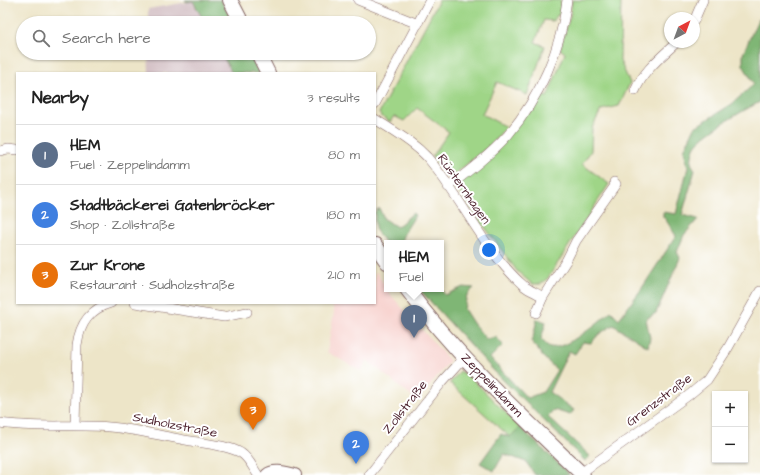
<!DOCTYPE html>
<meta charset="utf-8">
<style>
:root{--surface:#fff;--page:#f2f2f2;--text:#222;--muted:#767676;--line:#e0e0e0;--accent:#c8321e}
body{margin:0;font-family:"Architects Daughter",sans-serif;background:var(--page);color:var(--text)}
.controls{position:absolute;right:12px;bottom:12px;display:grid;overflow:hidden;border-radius:0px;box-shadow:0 1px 3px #0004}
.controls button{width:36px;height:36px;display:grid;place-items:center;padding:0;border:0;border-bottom:1px solid var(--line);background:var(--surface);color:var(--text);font:20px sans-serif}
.compass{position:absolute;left:664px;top:12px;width:36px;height:36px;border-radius:50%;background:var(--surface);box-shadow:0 1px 3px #0004;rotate:41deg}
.you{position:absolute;left:489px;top:250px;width:14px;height:14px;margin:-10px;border:3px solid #fff;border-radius:50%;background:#1a73e8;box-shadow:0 0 0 6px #1a73e833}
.badge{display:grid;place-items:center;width:26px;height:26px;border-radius:50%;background:var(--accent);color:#fff;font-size:13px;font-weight:700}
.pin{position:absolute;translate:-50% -33px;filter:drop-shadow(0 1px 2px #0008)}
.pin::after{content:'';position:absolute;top:21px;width:14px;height:12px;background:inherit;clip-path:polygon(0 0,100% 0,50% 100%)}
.popup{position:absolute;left:384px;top:240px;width:60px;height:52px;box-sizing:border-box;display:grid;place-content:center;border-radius:0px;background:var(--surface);filter:drop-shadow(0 1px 3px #0005);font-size:13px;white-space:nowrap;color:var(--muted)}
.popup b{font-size:15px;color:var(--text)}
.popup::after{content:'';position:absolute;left:50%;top:100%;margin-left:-8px;border:8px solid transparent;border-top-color:var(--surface)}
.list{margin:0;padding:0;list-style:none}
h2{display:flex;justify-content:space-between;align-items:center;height:52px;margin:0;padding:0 16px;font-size:17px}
h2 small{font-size:13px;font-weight:400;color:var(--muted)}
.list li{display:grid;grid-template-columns:26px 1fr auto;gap:12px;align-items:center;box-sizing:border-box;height:60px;padding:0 16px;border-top:1px solid var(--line)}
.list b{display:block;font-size:15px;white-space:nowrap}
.list p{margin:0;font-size:13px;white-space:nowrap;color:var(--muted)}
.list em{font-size:13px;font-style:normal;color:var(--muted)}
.icon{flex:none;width:22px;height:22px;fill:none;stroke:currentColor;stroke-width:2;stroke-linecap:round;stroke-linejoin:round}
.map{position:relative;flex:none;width:760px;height:475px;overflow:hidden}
.search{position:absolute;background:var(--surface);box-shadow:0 1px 3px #0004;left:16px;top:16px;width:360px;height:44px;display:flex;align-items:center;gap:10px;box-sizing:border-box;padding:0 14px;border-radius:22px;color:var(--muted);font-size:15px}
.panel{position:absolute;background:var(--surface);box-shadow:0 1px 3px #0004;left:16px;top:72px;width:360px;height:232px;border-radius:0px}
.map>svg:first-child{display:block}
</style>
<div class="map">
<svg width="760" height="475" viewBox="0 0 760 475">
<rect width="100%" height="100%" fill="#fff"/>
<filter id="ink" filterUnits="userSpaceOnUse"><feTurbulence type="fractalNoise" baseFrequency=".025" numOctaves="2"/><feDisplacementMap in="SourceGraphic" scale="8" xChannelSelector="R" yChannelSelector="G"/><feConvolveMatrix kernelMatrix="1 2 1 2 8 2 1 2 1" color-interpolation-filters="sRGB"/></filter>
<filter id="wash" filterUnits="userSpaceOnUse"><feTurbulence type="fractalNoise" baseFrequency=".012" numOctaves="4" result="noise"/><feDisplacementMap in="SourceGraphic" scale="16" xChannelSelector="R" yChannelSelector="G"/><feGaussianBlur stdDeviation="0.9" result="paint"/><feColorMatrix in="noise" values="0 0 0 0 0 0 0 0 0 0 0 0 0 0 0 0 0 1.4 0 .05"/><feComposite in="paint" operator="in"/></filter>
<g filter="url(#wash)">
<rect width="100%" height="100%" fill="#ede5c8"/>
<polygon fill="#f7d0cc" points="375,270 390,294 450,361 417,401 367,360 361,371 327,352 334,312 332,303 375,303"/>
<g fill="#d2bec3">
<polygon points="193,1 205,23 148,23 148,9"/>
<polygon points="148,53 221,53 232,73 149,73"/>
</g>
<g fill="#9fd587" stroke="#747a59">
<polygon points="439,0 561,0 560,12 553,21 544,20 535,42 545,46 527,95 497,82 482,114 506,127 491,144 455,174 449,175 443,171 432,156 449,132 417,108 404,121 394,116 390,122 381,116 379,113"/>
<polygon points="572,0 621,0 620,61 630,83 619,106 601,110 592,128 591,151 582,164 609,184 548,278 541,284 532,284 517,271 457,189 460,183 540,95 547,97 565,53 560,49 570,16"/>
<polygon points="460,371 471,378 520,427 510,437 450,383"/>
</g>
<g fill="#7fb674" stroke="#646a50">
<polygon points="185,0 221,0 233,23 205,23 193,1 186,2"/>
<path d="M758,19L760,20V102C746,109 699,135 694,148C692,153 692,158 691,163L695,170L682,215L698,219L684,235L677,252L680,258L656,313L646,319L650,338L648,347L613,325L599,334L591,343L583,342L575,354L569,351L549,392L574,410L570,415L554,410L548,417L590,456L585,461L494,371L419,289H441L445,295L463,287L474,288L467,295L464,309L473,323L486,339L496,337L503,345L490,358L527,398L543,392L557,370L543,357L532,342L537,319L546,322L541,339C543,341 547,346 550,347C565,351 600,321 611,311L619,319L640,291L676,236L666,220L663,217V212L676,214L688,167L684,150L695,127L732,104L754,84L743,65V54Z"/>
<polygon points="221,53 249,53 259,73 232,73"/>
<path d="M379,208L384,219L397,227L413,213L415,215C411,224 402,233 401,243H387V246L375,229V212Z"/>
<polygon points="520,427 570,475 535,475 526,462 504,454 494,471 480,463 501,434 510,437"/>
</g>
</g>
<g filter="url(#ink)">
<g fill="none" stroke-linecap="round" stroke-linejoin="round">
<defs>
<g id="street">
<polyline points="358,0 418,24"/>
<polyline points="694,21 703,0"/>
<path d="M635,91C644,70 660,58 677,42"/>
<polyline points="375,104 430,0"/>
<path d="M375,119C393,131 412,141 427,157C462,198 483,250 524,286C529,290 537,293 543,297"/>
<polyline points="0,151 8,149 17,150"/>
<path d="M448,187C469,171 490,155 508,135C540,97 561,49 567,0"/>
<polyline points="135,303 224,317 247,312"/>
<polyline points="536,313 543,297 566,261 576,241 616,184 614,182"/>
<path d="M0,423C39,429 79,423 119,428C143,431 167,437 191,441C207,444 227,445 241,453C249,458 253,468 258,475"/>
<path d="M75,425L77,345C80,323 90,309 111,303"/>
<polyline points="581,473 689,395 707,380 728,348 760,291"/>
<polyline points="369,475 443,381 465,357"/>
</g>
<path id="secondary" d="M267,475C274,469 286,473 295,475"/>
<g id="primary">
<polyline points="230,0 242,23"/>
<polyline points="258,53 268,73"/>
<polyline points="375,245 387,262"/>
<path d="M407,289C458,358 522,416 583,475"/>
</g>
</defs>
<use href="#street" stroke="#836462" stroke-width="10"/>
<use href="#secondary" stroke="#836462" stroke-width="14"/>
<use href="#primary" stroke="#836462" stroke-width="16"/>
<use href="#street" stroke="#fff" stroke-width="9"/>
<use href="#secondary" stroke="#fff" stroke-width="12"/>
<use href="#primary" stroke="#fff" stroke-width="14"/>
</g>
</g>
<g text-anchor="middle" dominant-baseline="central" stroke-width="4" stroke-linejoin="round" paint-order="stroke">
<g font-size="13" fill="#4a1f2b" stroke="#fff">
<text transform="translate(464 189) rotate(55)">Rüsternhagen</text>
<text transform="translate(492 385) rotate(46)">Zeppelindamm</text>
<text transform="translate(659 400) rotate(-37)">Grenzstraße</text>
<text transform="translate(405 407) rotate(-52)">Zollstraße</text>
<text transform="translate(175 425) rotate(11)">Sudholzstraße</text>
</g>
</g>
</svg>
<div class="controls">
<button>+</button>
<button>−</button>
</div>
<svg class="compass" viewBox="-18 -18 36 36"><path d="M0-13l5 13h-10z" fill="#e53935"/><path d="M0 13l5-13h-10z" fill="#767676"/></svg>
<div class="you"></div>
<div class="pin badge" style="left:414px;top:338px;background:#5c6f8a">1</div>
<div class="popup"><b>HEM</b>Fuel</div>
<div class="pin badge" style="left:356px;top:464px;background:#3f7fe0">2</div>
<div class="pin badge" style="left:253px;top:430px;background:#e8710a">3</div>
<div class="search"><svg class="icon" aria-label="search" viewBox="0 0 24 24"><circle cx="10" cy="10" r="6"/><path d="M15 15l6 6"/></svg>Search here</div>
<section class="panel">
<h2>Nearby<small>3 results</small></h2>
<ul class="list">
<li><span class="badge" style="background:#5c6f8a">1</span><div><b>HEM</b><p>Fuel · Zeppelindamm</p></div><em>80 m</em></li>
<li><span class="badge" style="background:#3f7fe0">2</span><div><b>Stadtbäckerei Gatenbröcker</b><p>Shop · Zollstraße</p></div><em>180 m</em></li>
<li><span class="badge" style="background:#e8710a">3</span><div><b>Zur Krone</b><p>Restaurant · Sudholzstraße</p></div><em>210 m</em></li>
</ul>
</section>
</div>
